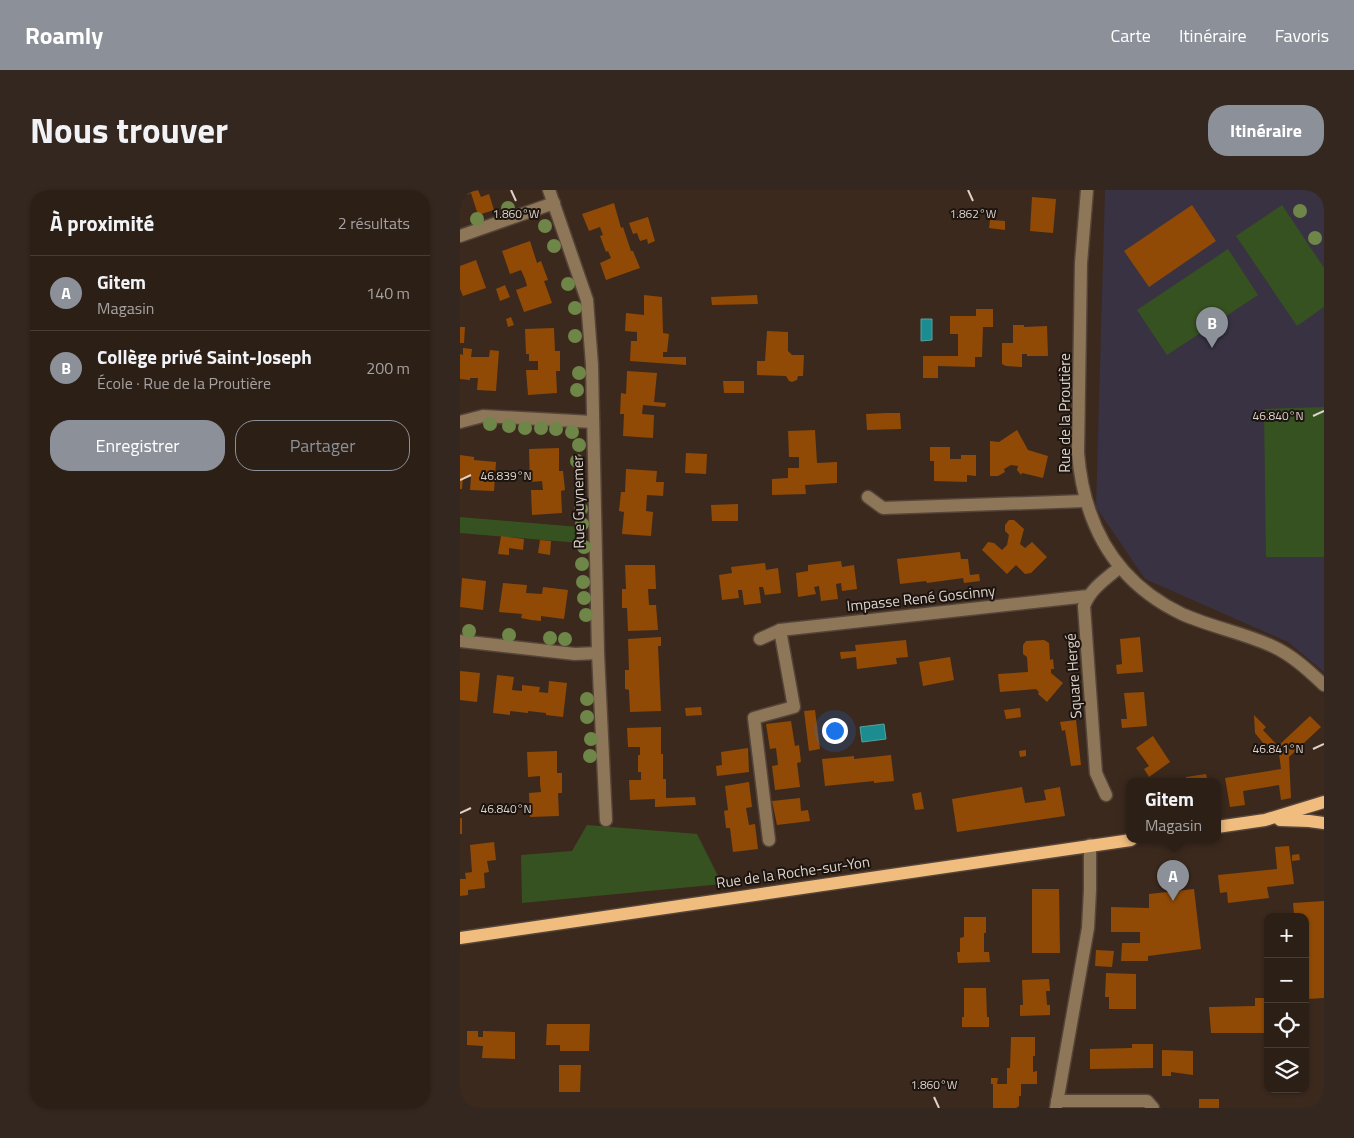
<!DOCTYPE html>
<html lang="fr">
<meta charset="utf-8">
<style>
:root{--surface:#2c1f16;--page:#34271f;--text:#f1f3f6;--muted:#a6a2a1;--line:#483d35;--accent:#8c9099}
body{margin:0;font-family:"Titillium Web",sans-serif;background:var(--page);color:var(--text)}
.controls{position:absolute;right:15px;bottom:15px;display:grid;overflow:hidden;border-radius:10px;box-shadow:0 1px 4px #0004}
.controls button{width:45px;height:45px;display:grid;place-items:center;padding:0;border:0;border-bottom:1px solid var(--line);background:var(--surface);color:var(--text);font:25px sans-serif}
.you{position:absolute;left:374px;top:540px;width:18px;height:18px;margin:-12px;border:4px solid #fff;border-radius:50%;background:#1a73e8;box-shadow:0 0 0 8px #1a73e833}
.badge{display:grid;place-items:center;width:32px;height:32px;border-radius:50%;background:var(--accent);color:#fff;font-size:16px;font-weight:700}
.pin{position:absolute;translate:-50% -41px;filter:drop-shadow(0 1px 2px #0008)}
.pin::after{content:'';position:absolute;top:26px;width:18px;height:15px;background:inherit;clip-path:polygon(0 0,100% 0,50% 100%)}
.popup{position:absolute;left:666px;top:588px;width:95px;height:65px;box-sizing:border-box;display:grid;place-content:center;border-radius:10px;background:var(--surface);filter:drop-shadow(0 1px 4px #0005);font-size:16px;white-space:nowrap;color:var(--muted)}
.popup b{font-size:19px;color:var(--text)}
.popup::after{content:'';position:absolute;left:50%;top:100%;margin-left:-10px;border:10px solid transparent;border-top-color:var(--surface)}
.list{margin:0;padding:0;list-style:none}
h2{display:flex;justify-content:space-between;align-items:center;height:65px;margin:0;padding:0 20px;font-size:21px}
h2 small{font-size:16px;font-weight:400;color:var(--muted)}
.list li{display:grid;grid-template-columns:32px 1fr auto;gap:15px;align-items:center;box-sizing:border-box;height:75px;padding:0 20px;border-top:1px solid var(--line)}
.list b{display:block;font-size:19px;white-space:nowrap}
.list p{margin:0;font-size:16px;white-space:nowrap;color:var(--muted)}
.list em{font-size:16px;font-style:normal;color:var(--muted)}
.actions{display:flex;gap:10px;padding:15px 20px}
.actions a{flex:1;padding:11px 0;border:1px solid var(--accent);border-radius:20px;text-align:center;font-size:18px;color:var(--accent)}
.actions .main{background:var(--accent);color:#fff}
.icon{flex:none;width:28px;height:28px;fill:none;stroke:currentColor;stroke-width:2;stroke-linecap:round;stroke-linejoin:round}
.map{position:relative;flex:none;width:864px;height:918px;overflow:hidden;border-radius:20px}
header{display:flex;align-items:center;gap:30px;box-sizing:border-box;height:70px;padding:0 25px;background:var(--accent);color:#fff}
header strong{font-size:24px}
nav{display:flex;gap:28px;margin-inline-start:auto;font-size:18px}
.intro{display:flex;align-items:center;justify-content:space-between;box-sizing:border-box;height:120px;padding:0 30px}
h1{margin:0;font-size:35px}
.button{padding:12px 22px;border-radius:20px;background:var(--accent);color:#fff;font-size:18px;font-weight:700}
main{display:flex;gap:30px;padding:0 30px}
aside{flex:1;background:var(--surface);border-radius:20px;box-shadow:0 1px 4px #0004}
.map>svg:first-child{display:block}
</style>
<header>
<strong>Roamly</strong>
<nav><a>Carte</a><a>Itinéraire</a><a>Favoris</a></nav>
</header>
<div class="intro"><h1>Nous trouver</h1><a class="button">Itinéraire</a></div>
<main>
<aside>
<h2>À proximité<small>2 résultats</small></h2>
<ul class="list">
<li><span class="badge">A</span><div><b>Gitem</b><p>Magasin</p></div><em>140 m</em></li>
<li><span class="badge">B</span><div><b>Collège privé Saint-Joseph</b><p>École · Rue de la Proutière</p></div><em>200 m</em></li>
</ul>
<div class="actions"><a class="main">Enregistrer</a><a>Partager</a></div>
</aside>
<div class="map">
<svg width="864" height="918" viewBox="0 0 864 918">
<rect width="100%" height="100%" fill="#3b291d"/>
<polygon fill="#383242" points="645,0 864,0 864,482 828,452 685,389 636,317"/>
<g fill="#375221">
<polygon points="822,15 864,78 864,117 837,136 776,46"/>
<polygon points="768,59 798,105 707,165 677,120"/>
<polygon points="864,217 864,367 806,367 804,219"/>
<polygon points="0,327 119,337 120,353 0,343"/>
<polygon points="127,635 237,644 262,694 62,713 61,665 112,661"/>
</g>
<g fill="#1b8c8f" stroke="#56a1a1">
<polygon points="461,129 472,129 472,150 461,151"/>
<polygon points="424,534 426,549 402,552 400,537"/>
</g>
<g fill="#904a06">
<polygon points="0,0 18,0 21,7 29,4 34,20 18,25 11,3 2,7 3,10 0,11"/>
<polygon points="572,7 596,9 593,43 570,41"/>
<polygon points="154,13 161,38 163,37 171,61 173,61 180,78 146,90 140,73 151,68 148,61 146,62 140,46 143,45 140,37 129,41 122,24"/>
<polygon points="732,15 756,51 689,97 664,61"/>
<polygon points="188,27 195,51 188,54 187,49 180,51 177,43 173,44 169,33"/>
<polygon points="530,30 545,31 545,40 529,38"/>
<polygon points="70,51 77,73 81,71 88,90 84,91 92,113 64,122 56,100 67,96 65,89 61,80 50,84 42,61"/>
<polygon points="16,70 26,98 3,106 0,99 0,76"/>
<polygon points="45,95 50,107 40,111 36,99"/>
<polygon points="184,105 202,107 203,143 209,144 207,162 203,162 203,167 226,167 226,175 170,171 171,151 177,151 177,142 165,141 166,123 184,125"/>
<polygon points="297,105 298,114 252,115 251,107"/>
<polygon points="516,119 533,119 533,137 523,137 522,167 515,167 515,177 478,176 478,188 463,188 463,166 498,166 498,144 490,144 490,126 516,126"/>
<polygon points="51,127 54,135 48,137 46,129"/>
<polygon points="553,135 564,135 564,137 587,136 588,166 567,166 567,164 562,164 562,177 546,176 542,174 542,153 553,153"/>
<polygon points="0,137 5,137 4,153 0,153"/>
<polygon points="94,138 95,161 100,161 100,181 96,181 97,203 68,205 66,180 78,180 78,171 69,171 69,164 66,164 65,139"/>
<polygon points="307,141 328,142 328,161 332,165 344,165 343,186 338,186 337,190 332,192 329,191 326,186 297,185 297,171 305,171"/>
<polygon points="3,158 12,159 11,167 29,167 30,160 39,161 36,201 17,200 18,188 10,188 10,190 0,189 0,164 3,165"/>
<polygon points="167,181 197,183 194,212 206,213 205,217 183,215 182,224 194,225 193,248 163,246 164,224 160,224 161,203 166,204"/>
<polygon points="263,191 284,191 284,203 264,203"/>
<polygon points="426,223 440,223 441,239 407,240 406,224"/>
<polygon points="355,240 357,273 377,272 377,293 345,295 346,304 312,305 312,289 328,288 328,278 339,278 339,267 329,267 328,241"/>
<polygon points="557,240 568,260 588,266 583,288 562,283 561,285 557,280 558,276 551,275 544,279 545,282 538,286 530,286 530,251 539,252"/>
<polygon points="470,257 490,257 490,269 501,269 501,265 516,265 516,286 507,285 507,292 474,291 474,271 470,271"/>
<polygon points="99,258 99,281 103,281 105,300 101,301 102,323 72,325 71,300 83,300 82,291 70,292 69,259"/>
<polygon points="226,263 247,264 246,284 225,283"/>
<polygon points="0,265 14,267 14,270 36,272 34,301 10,300 11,287 3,287 2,299 0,299"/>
<polygon points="166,279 197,281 196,292 204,292 203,306 187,305 186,321 193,322 191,346 162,344 164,322 159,321 161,302 165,302"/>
<polygon points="278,314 278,331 252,331 251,315"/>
<polygon points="549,330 554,330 564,339 560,354 565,358 572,352 587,367 571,383 565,384 556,375 547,384 522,360 528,352 534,353 542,360 547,355 549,345 545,341 545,335"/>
<polygon points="41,346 64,349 63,360 49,358 49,365 38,364"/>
<polygon points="80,350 91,351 90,365 78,363"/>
<polygon points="500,362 501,369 508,369 510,385 519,384 520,391 504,393 503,388 467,393 466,391 440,394 437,369"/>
<polygon points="381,371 382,377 394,375 397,399 382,401 381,393 376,394 378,409 361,411 359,396 354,397 356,404 338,407 336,383 348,381 348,375"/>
<polygon points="305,373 306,380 318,378 321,403 305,405 303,397 299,397 301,413 284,415 282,400 278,400 279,408 262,410 259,385 272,383 271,377"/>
<polygon points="165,375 195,375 196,399 188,399 189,415 196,415 198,440 168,441 167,418 162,418 162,399 166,399"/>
<polygon points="2,388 26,391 23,420 0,417"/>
<polygon points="43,393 67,395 66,403 82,404 83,397 108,400 104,429 81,426 81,431 71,430 61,428 62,424 39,422"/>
<polygon points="201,447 201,456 198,456 201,521 170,522 169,500 165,499 165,480 169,480 168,449"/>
<polygon points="680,447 683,482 657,484 656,475 662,474 660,449"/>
<polygon points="446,450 448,467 436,468 437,474 397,479 396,467 381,469 380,462 396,461 395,455"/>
<polygon points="584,450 589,453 590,470 593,469 594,479 591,479 591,483 603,493 587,512 578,504 579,502 576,499 540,502 538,484 568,482 567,467 563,464 563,455 566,451"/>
<polygon points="490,467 494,490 463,496 459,472"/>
<polygon points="0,481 20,483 17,512 0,510"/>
<polygon points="37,485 54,487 52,500 62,501 62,495 80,497 79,502 88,503 89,491 107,493 103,527 86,525 86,523 68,521 68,523 50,521 50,525 33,523"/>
<polygon points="684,502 687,536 662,538 661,529 667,529 664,503"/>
<polygon points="241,517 242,525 226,526 225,518"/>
<polygon points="560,518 561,527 546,529 544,520"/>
<polygon points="355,520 360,559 349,561 344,521"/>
<polygon points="794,525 806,537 803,540 818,556 850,526 861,537 829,567 831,608 821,610 819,595 783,601 785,615 770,617 765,588 821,579 818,556 807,558 795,543"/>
<polygon points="616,530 621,575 611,576 605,540 602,541 600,532"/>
<polygon points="331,531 335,556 339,555 341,572 337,573 340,597 315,600 312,576 318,575 316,558 310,559 306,534"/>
<polygon points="201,537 201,564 203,564 203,589 206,589 206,608 235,607 236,615 195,617 195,609 170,610 169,590 181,590 181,582 178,582 178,565 180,565 180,557 168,557 167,538"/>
<polygon points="693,546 710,572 689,587 684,579 689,576 676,558"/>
<polygon points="288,558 289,582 257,586 256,576 262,575 261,562"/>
<polygon points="566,560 566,566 560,567 559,561"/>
<polygon points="97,561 97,583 102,583 102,603 98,603 99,626 70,627 69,603 81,602 80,594 80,586 68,587 67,562"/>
<polygon points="431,565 434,591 414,593 414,591 365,596 362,569 394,566 394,569"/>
<polygon points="746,584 748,592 727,592 726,587"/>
<polygon points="289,592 292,617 286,618 289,635 295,634 298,659 273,662 270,638 266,638 265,629 264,621 268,620 265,596"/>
<polygon points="562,597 565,613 586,610 584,600 600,597 605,626 497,642 492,609"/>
<polygon points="461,602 464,619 455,620 452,604"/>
<polygon points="340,608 341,621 348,620 350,631 317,635 312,611"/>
<rect x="0" y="628" width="2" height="16"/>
<polygon points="34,652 36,670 27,671 29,682 24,683 25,698 8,700 8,705 0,706 0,689 6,689 5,683 12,682 10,655"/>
<polygon points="829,656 834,694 807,697 809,708 768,713 767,702 760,703 758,685 817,679 815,657"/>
<polygon points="839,664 840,670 832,671 832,665"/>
<polygon points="572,699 599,699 600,763 572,763"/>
<polygon points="734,699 741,759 688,766 688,771 661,771 662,753 680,753 680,742 651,742 651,717 689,718 689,704"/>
<polygon points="864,711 864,808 847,809 847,844 845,844 845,727 843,725 834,726 833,713"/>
<polygon points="504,727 526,727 526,743 524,743 524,762 529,762 530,772 498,773 497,762 500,762 500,748 504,747"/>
<polygon points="636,760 654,761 652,777 635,776"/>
<polygon points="646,783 676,784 676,819 649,819 649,807 645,807"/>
<polygon points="589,789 590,801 586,801 587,815 590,815 590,825 560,826 560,815 563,815 562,790"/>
<polygon points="504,798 526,798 527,827 529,827 529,837 502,837 502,827 504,827"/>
<polygon points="795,808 808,808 808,843 751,843 749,817 795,816"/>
<polygon points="87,834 130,834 129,861 100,861 100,855 86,855"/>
<polygon points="7,841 18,841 18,847 23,847 23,841 55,842 55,869 22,868 23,856 7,855"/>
<polygon points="551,847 575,847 575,866 573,866 573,882 577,881 577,894 561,894 561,906 559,906 559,916 556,918 533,918 533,894 531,894 531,888 538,888 537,894 547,894 547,878 550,878"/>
<polygon points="672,854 693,854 693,878 630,879 630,859 672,858"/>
<polygon points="702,860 733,861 733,885 711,882 711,886 702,886"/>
<polygon points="99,875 121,875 120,902 99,902"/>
<rect x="739" y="909" width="20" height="9"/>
</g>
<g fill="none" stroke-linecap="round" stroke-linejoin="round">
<defs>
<g id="minor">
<polyline points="89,0 127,110 132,175 138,463 146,630"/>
<path d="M627,0L621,73L618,263C624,336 655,392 722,424C751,437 784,443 812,456C832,465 848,480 864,495"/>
<polyline points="0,46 94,13"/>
<polyline points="0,232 23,226 133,232"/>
<polyline points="408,307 423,318 625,311"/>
<polyline points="300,449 320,440 628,406"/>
<polyline points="0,451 115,464 138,463"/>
<path d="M646,605L636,583L624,416C631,398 646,389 660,377"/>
<polyline points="309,650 294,528 334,517 320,440"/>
<polyline points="597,911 687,911 693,918"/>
<polyline points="596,918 628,738 630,700 630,655"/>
</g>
<g id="major">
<polyline points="820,630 849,631 864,633"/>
<polyline points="757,637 805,630 864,612"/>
<polyline points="0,748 671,650"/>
</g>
</defs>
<use href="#minor" stroke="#554439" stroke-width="15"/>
<use href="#major" stroke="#554439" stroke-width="15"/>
<use href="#minor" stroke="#8e7658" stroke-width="12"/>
<use href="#major" stroke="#f0bd7e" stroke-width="12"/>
</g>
<g fill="#6e8648">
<circle cx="48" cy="18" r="7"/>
<circle cx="840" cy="21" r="7"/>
<circle cx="17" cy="29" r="7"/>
<circle cx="85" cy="36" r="7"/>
<circle cx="855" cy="48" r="7"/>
<circle cx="94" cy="56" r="7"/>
<circle cx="108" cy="94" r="7"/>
<circle cx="115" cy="118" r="7"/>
<circle cx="115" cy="146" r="7"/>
<circle cx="119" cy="183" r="7"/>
<circle cx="117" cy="200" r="7"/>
<circle cx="30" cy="234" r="7"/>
<circle cx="49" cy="236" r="7"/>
<circle cx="65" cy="238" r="7"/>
<circle cx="81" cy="238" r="7"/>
<circle cx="96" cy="239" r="7"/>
<circle cx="112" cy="242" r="7"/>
<circle cx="119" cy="255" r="7"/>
<circle cx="117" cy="271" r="7"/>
<circle cx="121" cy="319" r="7"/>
<circle cx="122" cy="334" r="7"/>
<circle cx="124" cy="357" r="7"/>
<circle cx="122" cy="374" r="7"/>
<circle cx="123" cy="392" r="7"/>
<circle cx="124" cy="408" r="7"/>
<circle cx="126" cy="425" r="7"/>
<circle cx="9" cy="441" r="7"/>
<circle cx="49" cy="445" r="7"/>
<circle cx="90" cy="448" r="7"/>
<circle cx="105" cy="449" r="7"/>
<circle cx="127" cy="509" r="7"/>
<circle cx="127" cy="527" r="7"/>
<circle cx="131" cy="549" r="7"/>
<circle cx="130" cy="566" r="7"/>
</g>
<path fill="none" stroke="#ded2ca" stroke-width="2" d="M51,0L56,11M508,0L513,11M853,226L864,221M0,290L11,285M853,559L864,554M0,623L11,618M474,907L479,918"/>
<g text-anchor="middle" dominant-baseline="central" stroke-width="4" stroke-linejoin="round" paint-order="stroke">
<g font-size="15" fill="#ded2ca" stroke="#1c140f">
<text transform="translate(604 223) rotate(-90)">Rue de la Proutière</text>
<text transform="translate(118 312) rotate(-91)">Rue Guynemer</text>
<text transform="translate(461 408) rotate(-6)">Impasse René Goscinny</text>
<text transform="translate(613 486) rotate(-94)">Square Hergé</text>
<text transform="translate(333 682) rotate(-8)">Rue de la Roche-sur-Yon</text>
</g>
</g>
<g font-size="12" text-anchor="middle" fill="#ded2ca" stroke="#1c140f" stroke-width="4" stroke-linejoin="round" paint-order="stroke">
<text x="56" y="28">1.860°W</text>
<text x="513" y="28">1.862°W</text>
<text x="818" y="230">46.840°N</text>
<text x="46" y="290">46.839°N</text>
<text x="818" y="563">46.841°N</text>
<text x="46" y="623">46.840°N</text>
<text x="474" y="899">1.860°W</text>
</g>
</svg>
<div class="controls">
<button>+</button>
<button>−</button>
<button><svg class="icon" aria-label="locate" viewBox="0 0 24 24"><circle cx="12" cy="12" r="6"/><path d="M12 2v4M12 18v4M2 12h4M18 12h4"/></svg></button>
<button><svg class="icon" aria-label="layers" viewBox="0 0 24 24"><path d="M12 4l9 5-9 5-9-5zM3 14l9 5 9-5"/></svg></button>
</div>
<div class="you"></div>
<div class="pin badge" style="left:713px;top:711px">A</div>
<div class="popup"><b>Gitem</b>Magasin</div>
<div class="pin badge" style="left:752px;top:158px">B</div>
</div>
</main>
